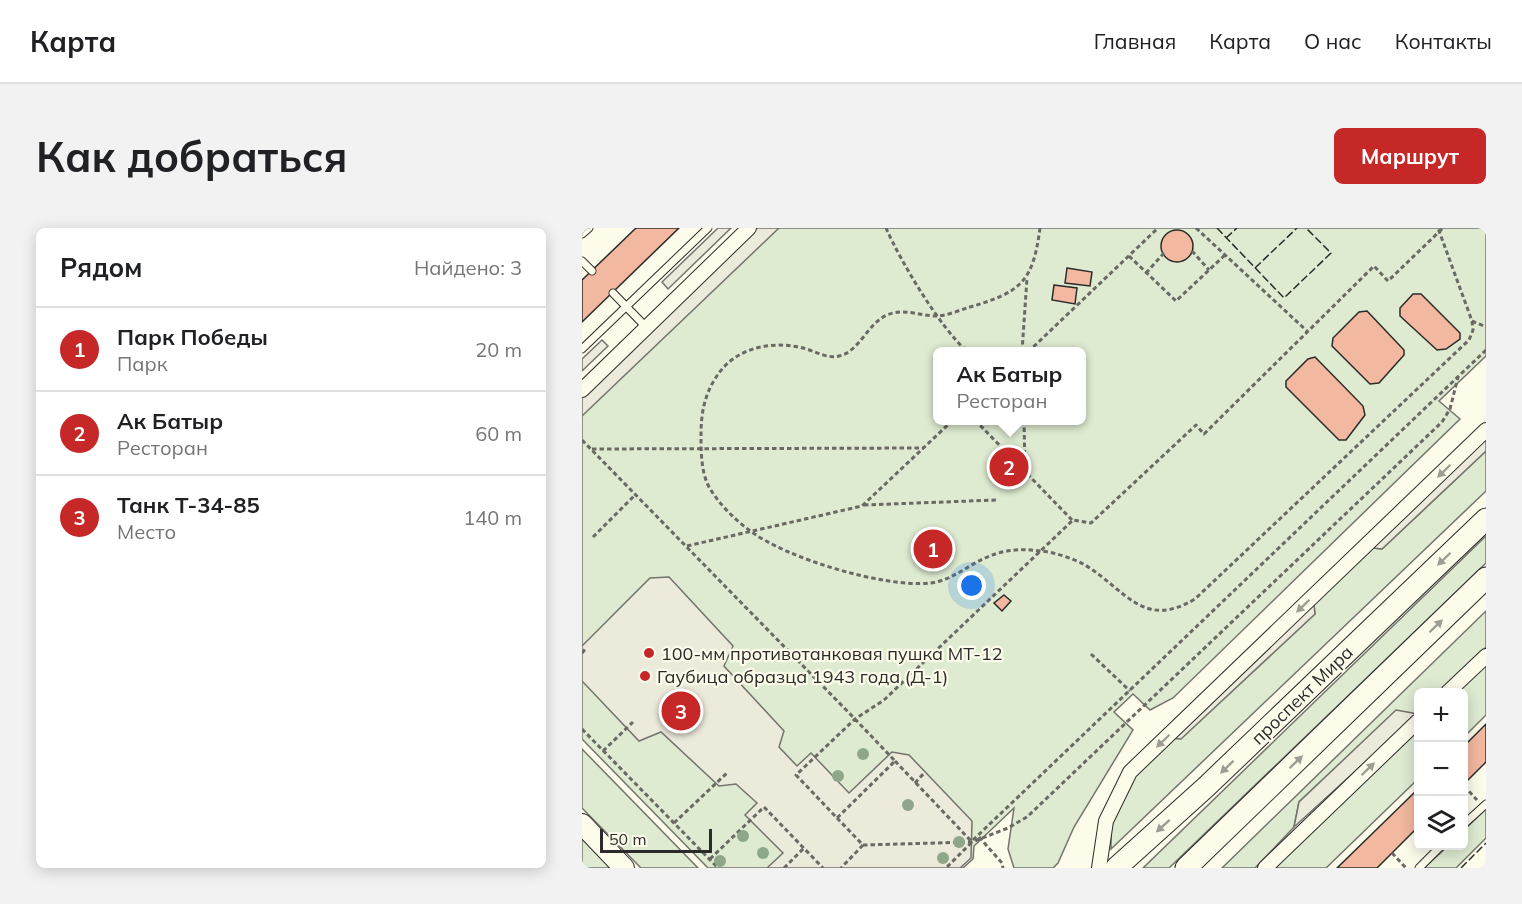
<!DOCTYPE html>
<html lang="ru">
<meta charset="utf-8">
<style>
:root{--surface:#fff;--page:#f2f2f2;--text:#202124;--muted:#757577;--line:#e0e0e0;--accent:#c62828}
body{margin:0;font-family:Mulish,sans-serif;background:var(--page);color:var(--text)}
.controls{position:absolute;right:18px;bottom:18px;display:grid;overflow:hidden;border-radius:9px;box-shadow:0 3px 15px #0003}
.controls button{width:54px;height:54px;display:grid;place-items:center;padding:0;border:0;border-bottom:2px solid var(--line);background:var(--surface);color:var(--text);font:30px sans-serif}
.scale{position:absolute;left:18px;bottom:15px;width:112px;box-sizing:border-box;padding-left:6px;border:3px solid #2b2b2b;border-top:0;font-size:16px;line-height:21px;white-space:nowrap;color:#2b2b2b;-webkit-text-stroke:4px #fdfbea;paint-order:stroke}
.you{position:absolute;left:390px;top:358px;width:21px;height:21px;margin:-15px;border:4px solid #fff;border-radius:50%;background:#1a73e8;box-shadow:0 0 0 9px #1a73e833}
.badge{display:grid;place-items:center;width:39px;height:39px;border-radius:50%;background:var(--accent);color:#fff;font-size:20px;font-weight:700}
.pin{position:absolute;translate:-50% -50%;border:3px solid #fff;box-shadow:0 2px 6px #0006}
.popup{position:absolute;left:351px;top:119px;width:153px;height:78px;box-sizing:border-box;display:grid;place-content:center;border-radius:9px;background:var(--surface);filter:drop-shadow(0 2px 4px #0005);font-size:20px;white-space:nowrap;color:var(--muted)}
.popup b{font-size:22px;color:var(--text)}
.popup::after{content:'';position:absolute;left:50%;top:100%;margin-left:-12px;border:12px solid transparent;border-top-color:var(--surface)}
.list{margin:0;padding:0;list-style:none}
h2{display:flex;justify-content:space-between;align-items:center;height:78px;margin:0;padding:0 24px;font-size:26px}
h2 small{font-size:20px;font-weight:400;color:var(--muted)}
.list li{display:grid;grid-template-columns:39px 1fr auto;gap:18px;align-items:center;box-sizing:border-box;height:84px;padding:0 24px;border-top:2px solid var(--line)}
.list b{display:block;font-size:22px;white-space:nowrap}
.list p{margin:0;font-size:20px;white-space:nowrap;color:var(--muted)}
.list em{font-size:20px;font-style:normal;color:var(--muted)}
.icon{flex:none;width:33px;height:33px;fill:none;stroke:currentColor;stroke-width:2;stroke-linecap:round;stroke-linejoin:round}
.map{position:relative;flex:none;width:904px;height:640px;overflow:hidden;border-radius:9px}
header{display:flex;align-items:center;gap:36px;box-sizing:border-box;height:84px;padding:0 30px;background:var(--surface);border-bottom:2px solid var(--line)}
header strong{font-size:28px}
nav{display:flex;gap:33px;margin-inline-start:auto;font-size:21px}
.intro{display:flex;align-items:center;justify-content:space-between;box-sizing:border-box;height:144px;padding:0 36px}
h1{margin:0;font-size:42px}
.button{padding:15px 27px;border-radius:9px;background:var(--accent);color:#fff;font-size:21px;font-weight:700}
main{display:flex;gap:36px;padding:0 36px}
aside{flex:1;background:var(--surface);border-radius:9px;box-shadow:0 3px 15px #0003}
.map>svg:first-child{display:block}
</style>
<header>
<strong>Карта</strong>
<nav><a>Главная</a><a>Карта</a><a>О нас</a><a>Контакты</a></nav>
</header>
<div class="intro"><h1>Как добраться</h1><a class="button">Маршрут</a></div>
<main>
<aside>
<h2>Рядом<small>Найдено: 3</small></h2>
<ul class="list">
<li><span class="badge">1</span><div><b>Парк Победы</b><p>Парк</p></div><em>20 m</em></li>
<li><span class="badge">2</span><div><b>Ак Батыр</b><p>Ресторан</p></div><em>60 m</em></li>
<li><span class="badge">3</span><div><b>Танк Т-34-85</b><p>Место</p></div><em>140 m</em></li>
</ul>
</aside>
<div class="map">
<svg width="904" height="640" viewBox="0 0 904 640">
<rect width="100%" height="100%" fill="#fdfbea"/>
<g fill="#deebd1" stroke="#74746e" stroke-width="1.5" fill-rule="evenodd">
<path d="M184,0H904V128L857,173L878,191L591,470L568,482L551,466L532,484L551,502L492,599L476,635L471,640H432L426,621L432,580L392,618L391,631L381,640H126L0,511V176ZM355,124H499V192H355Z"/>
<polygon points="904,223 904,263 529,621 529,592 548,544 584,510 599,510 733,386 731,368 782,319 800,321"/>
<polygon points="904,308 904,335 587,640 561,640"/>
<polygon points="904,383 904,419 858,464 836,464 836,486 814,483 717,574 712,599 673,640 640,640"/>
<polygon points="904,436 904,487 882,509 882,464 874,464"/>
<polygon points="836,501 836,551 744,640 691,640"/>
<polygon points="0,521 116,640 59,640 0,580"/>
<polygon points="904,581 904,610 874,640 842,640 866,618 882,618 882,602"/>
<polygon points="0,610 29,640 0,640"/>
</g>
<g fill="#eceadb" stroke="#74746e" stroke-width="1.5">
<polygon points="136,0 149,0 86,61 80,54"/>
<polygon points="175,0 197,0 0,188 0,167"/>
<polygon points="20,112 26,118 0,143 0,131"/>
<polygon points="904,202 904,223 800,321 782,319"/>
<polygon points="87,349 151,418 142,438 202,503 197,519 215,538 229,525 267,565 310,524 327,527 390,593 389,630 378,640 185,640 201,625 163,587 175,575 154,556 137,558 79,504 57,513 0,453 0,418 68,350"/>
<polygon points="731,368 733,386 599,511 584,510"/>
<polygon points="814,482 836,486 712,599 717,574"/>
</g>
<g fill="#f2b8a0" stroke="#2b2b2b" stroke-width="1.5">
<polygon points="54,0 97,0 0,94 0,52"/>
<circle cx="595" cy="18" r="16"/>
<polygon points="485,40 510,44 508,58 483,55"/>
<polygon points="472,57 495,60 493,76 470,72"/>
<polygon points="831,66 839,66 878,105 878,111 864,121 855,122 818,88 818,80"/>
<polygon points="785,83 822,122 822,127 797,155 788,156 750,118 751,110 777,84"/>
<polygon points="733,129 781,178 783,187 764,212 757,212 704,159 704,153 726,131"/>
<polygon points="422,367 429,373 420,383 412,375"/>
<polygon points="904,496 904,534 882,556 882,518"/>
<polygon points="836,561 836,599 795,640 755,640"/>
</g>
<g fill="none" stroke-linecap="round" stroke-linejoin="round">
<defs>
<g id="service">
<polyline points="0,6 7,0"/>
<polyline points="0,33 10,43"/>
<polyline points="31,65 64,99"/>
<polyline points="0,121 126,0"/>
<polyline points="882,596 904,576"/>
<polyline points="837,640 859,618"/>
</g>
<g id="minor">
<polyline points="0,162 167,0"/>
<polyline points="866,464 904,428"/>
<polyline points="517,640 524,593 548,544 904,202"/>
<polyline points="683,640 836,493"/>
</g>
<polyline id="secondary" points="0,596 42,640"/>
<g id="primary">
<polyline points="534,640 624,559 904,291"/>
<polyline points="604,640 904,350"/>
</g>
</defs>
<use href="#service" stroke="#2b2b2b" stroke-width="9"/>
<use href="#minor" stroke="#2b2b2b" stroke-width="16"/>
<use href="#secondary" stroke="#2b2b2b" stroke-width="22"/>
<use href="#primary" stroke="#2b2b2b" stroke-width="23"/>
<g stroke="#6a6964" stroke-width="3" stroke-dasharray="4.5 3" stroke-linecap="butt">
<path d="M304,0C319,34 358,100 386,124"/>
<path d="M458,0C451,53 440,64 388,79C377,82 363,89 352,88C336,87 321,80 305,87C286,95 277,124 257,128C245,131 233,123 221,120C188,112 151,120 133,151C122,168 119,187 119,207C119,223 119,244 127,259C137,276 151,290 167,302C203,330 302,360 348,355C368,353 384,339 401,331C419,322 438,320 458,323C472,324 490,330 503,337C544,362 561,402 613,371L887,112L891,102L890,93L856,0"/>
<polyline points="614,0 725,103"/>
<polyline points="610,23 627,42"/>
<polyline points="547,28 594,73 643,27"/>
<polyline points="564,45 582,25"/>
<polyline points="890,93 904,99"/>
<polyline points="440,124 445,50"/>
<polyline points="446,124 576,0"/>
<polyline points="393,192 490,292"/>
<polyline points="442,192 443,242"/>
<polyline points="0,212 273,491 313,533 255,590 214,547 273,491 302,472 491,292 509,295 614,197 622,206 792,38 806,53 861,0"/>
<polyline points="10,221 342,220"/>
<polyline points="282,277 414,272"/>
<polyline points="11,309 54,266"/>
<polyline points="105,318 280,278 371,192"/>
<polyline points="0,425 4,420"/>
<polyline points="509,426 548,463"/>
<polyline points="0,501 136,640"/>
<polyline points="21,523 51,494"/>
<polyline points="313,533 390,614 364,640"/>
<polyline points="333,555 343,544"/>
<polyline points="882,558 895,572"/>
<polyline points="255,590 281,617 259,640"/>
<polyline points="92,595 146,544"/>
<polyline points="397,609 420,635 421,640"/>
<polyline points="391,612 904,122"/>
<polyline points="281,617 390,614 426,600 445,589 860,194 868,181 876,149"/>
<polyline points="810,625 824,640"/>
<polyline points="128,631 182,579 241,640"/>
<polyline points="202,640 222,620"/>
</g>
<use href="#service" stroke="#fdfbea" stroke-width="7"/>
<use href="#minor" stroke="#fdfbea" stroke-width="14"/>
<use href="#secondary" stroke="#fdfbea" stroke-width="20"/>
<use href="#primary" stroke="#fdfbea" stroke-width="21"/>
<g stroke="#2b2b2b" stroke-width="1.5" stroke-dasharray="8 3" stroke-linecap="butt">
<polyline points="635,0 702,70 749,25 724,0"/>
<polyline points="644,10 655,0"/>
<polyline points="673,40 715,0"/>
<polyline points="879,640 904,615"/>
</g>
</g>
<g fill="#8ea78a">
<circle cx="281" cy="526" r="6"/>
<circle cx="256" cy="548" r="6"/>
<circle cx="326" cy="577" r="6"/>
<circle cx="161" cy="608" r="6"/>
<circle cx="377" cy="614" r="6"/>
<circle cx="181" cy="625" r="6"/>
<circle cx="361" cy="630" r="6"/>
<circle cx="138" cy="633" r="6"/>
</g>
<defs><path id="oneway-solid" d="M-6-.8H1V-3.2L6.5 0L1 3.2V.8H-6Z" transform="scale(1.5)"/></defs>
<g fill="#9e9d94">
<use href="#oneway-solid" transform="translate(862 243) rotate(136)"/>
<use href="#oneway-solid" transform="translate(862 331) rotate(136)"/>
<use href="#oneway-solid" transform="translate(721 378) rotate(136)"/>
<use href="#oneway-solid" transform="translate(854 398) rotate(-44)"/>
<use href="#oneway-solid" transform="translate(581 513) rotate(136)"/>
<use href="#oneway-solid" transform="translate(714 534) rotate(-44)"/>
<use href="#oneway-solid" transform="translate(645 539) rotate(136)"/>
<use href="#oneway-solid" transform="translate(786 541) rotate(-44)"/>
<use href="#oneway-solid" transform="translate(581 598) rotate(138)"/>
</g>
<g fill="#c62828" stroke="#fdfbea" stroke-width="2">
<circle cx="67" cy="425" r="6"/>
<circle cx="63" cy="448" r="6"/>
</g>
<g text-anchor="middle" dominant-baseline="central" stroke-width="4.5" stroke-linejoin="round" paint-order="stroke">
<g font-size="18" fill="#2b2b2b" stroke="#fdfbea" text-anchor="start">
<text x="79" y="425">100-мм противотанковая пушка МТ-12</text>
<text x="75" y="448">Гаубица образца 1943 года (Д-1)</text>
</g>
<g font-size="18" fill="#2b2b2b" stroke="#fdfbea">
<text transform="translate(720 467) rotate(-44)">проспект Мира</text>
</g>
</g>
</svg>
<div class="controls">
<button>+</button>
<button>−</button>
<button><svg class="icon" aria-label="layers" viewBox="0 0 24 24"><path d="M12 4l9 5-9 5-9-5zM3 14l9 5 9-5"/></svg></button>
</div>
<div class="scale">50 m</div>
<div class="you"></div>
<div class="pin badge" style="left:351px;top:321px">1</div>
<div class="pin badge" style="left:427px;top:239px">2</div>
<div class="popup"><b>Ак Батыр</b>Ресторан</div>
<div class="pin badge" style="left:99px;top:483px">3</div>
</div>
</main>
